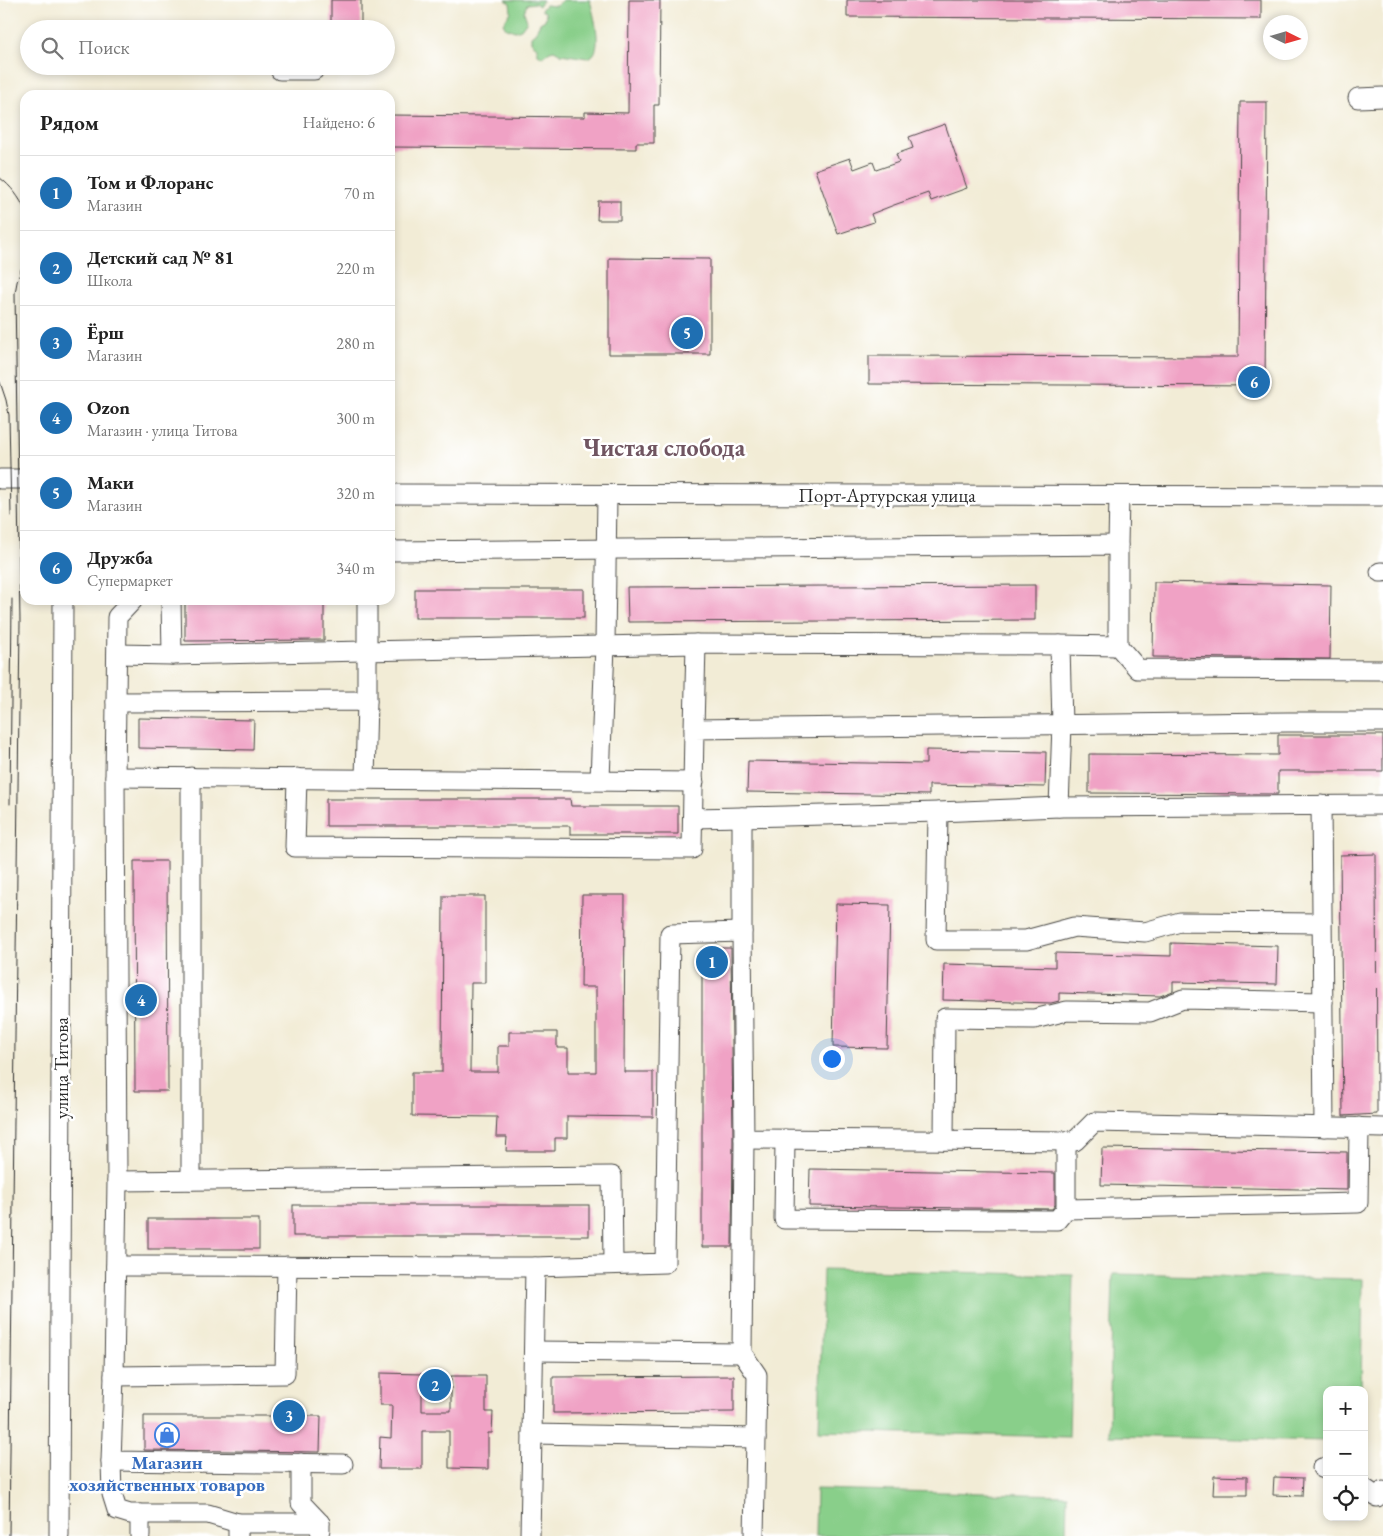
<!DOCTYPE html>
<html lang="ru">
<meta charset="utf-8">
<style>
:root{--surface:#fff;--page:#f6f6f6;--text:#222;--muted:#767676;--line:#e0e0e0;--accent:#1f6fb2}
body{margin:0;font-family:"EB Garamond",serif;background:var(--page);color:var(--text)}
.controls{position:absolute;right:15px;bottom:15px;display:grid;overflow:hidden;border-radius:10px;box-shadow:0 2px 8px #0003}
.controls button{width:45px;height:45px;display:grid;place-items:center;padding:0;border:0;border-bottom:1px solid var(--line);background:var(--surface);color:var(--text);font:25px sans-serif}
.compass{position:absolute;left:1263px;top:15px;width:45px;height:45px;border-radius:50%;background:var(--surface);box-shadow:0 2px 8px #0003;rotate:95deg}
.you{position:absolute;left:831px;top:1058px;width:18px;height:18px;margin:-12px;border:4px solid #fff;border-radius:50%;background:#1a73e8;box-shadow:0 0 0 8px #1a73e833}
.badge{display:grid;place-items:center;width:32px;height:32px;border-radius:50%;background:var(--accent);color:#fff;font-size:16px;font-weight:700}
.pin{position:absolute;translate:-50% -50%;border:2px solid #fff;box-shadow:0 1px 5px #0006}
.list{margin:0;padding:0;list-style:none}
h2{display:flex;justify-content:space-between;align-items:center;height:65px;margin:0;padding:0 20px;font-size:21px}
h2 small{font-size:16px;font-weight:400;color:var(--muted)}
.list li{display:grid;grid-template-columns:32px 1fr auto;gap:15px;align-items:center;box-sizing:border-box;height:75px;padding:0 20px;border-top:1px solid var(--line)}
.list b{display:block;font-size:19px;white-space:nowrap}
.list p{margin:0;font-size:16px;white-space:nowrap;color:var(--muted)}
.list em{font-size:16px;font-style:normal;color:var(--muted)}
.icon{flex:none;width:28px;height:28px;fill:none;stroke:currentColor;stroke-width:2;stroke-linecap:round;stroke-linejoin:round}
.map{position:relative;flex:none;width:1383px;height:1536px;overflow:hidden}
.search{position:absolute;background:var(--surface);box-shadow:0 2px 8px #0003;left:20px;top:20px;width:375px;height:55px;display:flex;align-items:center;gap:12px;box-sizing:border-box;padding:0 18px;border-radius:28px;color:var(--muted);font-size:19px}
.panel{position:absolute;background:var(--surface);box-shadow:0 2px 8px #0003;left:20px;top:90px;width:375px;height:515px;border-radius:15px}
.map>svg:first-child{display:block}
</style>
<div class="map">
<svg width="1383" height="1536" viewBox="0 0 1383 1536">
<rect width="100%" height="100%" fill="#fff"/>
<filter id="ink" filterUnits="userSpaceOnUse"><feTurbulence type="fractalNoise" baseFrequency=".02" numOctaves="2"/><feDisplacementMap in="SourceGraphic" scale="10" xChannelSelector="R" yChannelSelector="G"/><feConvolveMatrix kernelMatrix="1 2 1 2 8 2 1 2 1" color-interpolation-filters="sRGB"/></filter>
<filter id="wash" filterUnits="userSpaceOnUse"><feTurbulence type="fractalNoise" baseFrequency=".0096" numOctaves="4" result="noise"/><feDisplacementMap in="SourceGraphic" scale="20" xChannelSelector="R" yChannelSelector="G"/><feGaussianBlur stdDeviation="1.12" result="paint"/><feColorMatrix in="noise" values="0 0 0 0 0 0 0 0 0 0 0 0 0 0 0 0 0 1.4 0 .05"/><feComposite in="paint" operator="in"/></filter>
<g filter="url(#wash)">
<rect width="100%" height="100%" fill="#f2ecd6"/>
<g fill="#89cf8a" stroke="#5a7d5a">
<polygon points="506,0 543,0 539,6 535,3 527,4 524,12 527,21 521,29 515,31 506,28 503,23 511,12 510,3"/>
<path d="M563,0H590C593,13 606,55 587,58L561,54L554,50L550,51L542,57L537,53V47L531,42V36L535,33L540,23L545,20L546,16L545,12L541,10L545,5L556,6Z"/>
<polygon points="823,1269 1073,1275 1069,1437 819,1431"/>
<polygon points="1113,1274 1363,1279 1361,1390 1327,1390 1327,1441 1109,1436"/>
<polygon points="816,1489 1067,1495 1066,1536 815,1536"/>
</g>
<g id="blocks">
<g fill="#f0a2c5">
<rect x="331" y="0" width="30" height="29"/>
<polygon points="629,0 660,0 659,105 654,105 654,143 636,143 636,149 390,147 390,115 585,117 585,112 628,113"/>
<polygon points="847,0 1261,0 1261,19 847,17"/>
<polygon points="1240,102 1267,102 1265,386 869,384 869,356 1238,357"/>
<polygon points="945,124 967,188 931,201 928,193 894,205 871,214 874,222 838,234 815,170 850,158 854,169 873,162 876,170 899,162 896,154 913,148 909,137"/>
<polygon points="598,201 620,201 620,220 597,220"/>
<polygon points="609,258 710,259 710,354 609,354"/>
<polygon points="1154,582 1331,585 1330,659 1153,657"/>
<polygon points="1035,585 1035,620 628,622 627,587"/>
<rect x="415" y="589" width="169" height="29"/>
<polygon points="185,600 324,600 324,640 185,641"/>
<polygon points="138,718 254,720 253,750 138,748"/>
<polygon points="1278,735 1383,735 1383,771 1278,771 1278,794 1089,793 1089,754 1278,755"/>
<polygon points="926,750 1046,752 1045,787 929,785 929,795 747,792 748,761 926,764"/>
<polygon points="326,799 570,799 571,806 678,806 678,834 570,834 570,826 326,826"/>
<polygon points="1376,854 1377,1114 1343,1116 1340,855"/>
<polygon points="134,861 167,861 168,1091 135,1091"/>
<polygon points="582,895 625,895 624,1072 653,1072 653,1117 567,1116 567,1138 555,1138 555,1151 506,1151 507,1137 496,1137 497,1117 412,1116 412,1072 442,1072 443,896 485,896 485,983 471,983 470,1072 498,1072 498,1046 509,1046 509,1032 557,1032 557,1048 568,1048 568,1072 596,1072 596,987 581,987"/>
<polygon points="836,904 890,905 887,1048 833,1047"/>
<polygon points="1171,943 1278,946 1277,984 1173,982 1173,991 1160,996 1059,993 1059,1001 1051,1003 943,1000 944,964 1055,967 1055,953 1171,956"/>
<polygon points="702,948 731,948 733,1139 732,1247 702,1247"/>
<polygon points="1102,1148 1347,1152 1347,1190 1101,1185"/>
<polygon points="810,1169 1055,1173 1055,1205 1052,1209 809,1206"/>
<rect x="293" y="1205" width="296" height="31"/>
<rect x="148" y="1219" width="111" height="30"/>
<polygon points="380,1373 422,1374 422,1411 451,1411 451,1376 486,1376 486,1412 493,1412 492,1433 488,1433 488,1469 449,1468 449,1431 422,1431 422,1469 379,1469 380,1437 391,1438 392,1405 380,1405"/>
<polygon points="734,1376 734,1412 553,1413 553,1377"/>
<polygon points="144,1416 321,1416 320,1452 144,1450"/>
<polygon points="1214,1476 1247,1477 1247,1495 1213,1495"/>
<polygon points="1274,1477 1303,1478 1302,1496 1273,1495"/>
</g>
</g>
</g>
<g filter="url(#ink)">
<use href="#blocks" fill-opacity="0" stroke="#494845" stroke-width="1"/>
<g fill="none" stroke-linecap="round" stroke-linejoin="round">
<defs>
<g id="minor">
<polyline points="280,70 314,70"/>
<polyline points="1358,98 1383,97"/>
<polyline points="0,479 25,479"/>
<polyline points="390,494 1383,496"/>
<polyline points="1118,545 1119,496"/>
<polyline points="390,551 1118,545 1118,646 1138,669 1383,670"/>
<polyline points="1380,572 1383,572"/>
<polyline points="171,600 172,655"/>
<polyline points="367,600 367,701"/>
<polyline points="117,654 172,655 696,644 1060,645 1118,646"/>
<polyline points="116,702 117,617 133,600"/>
<polyline points="694,729 696,644"/>
<polyline points="115,777 694,782"/>
<polyline points="191,777 191,1180"/>
<polyline points="297,778 295,847 692,849 694,729 1288,722 1383,722"/>
<polyline points="600,780 605,645 607,495"/>
<polyline points="1321,805 1324,1127"/>
<polyline points="1383,805 1059,807 938,812 742,817 742,932 744,1139 1075,1141 1094,1122 1383,1128"/>
<polyline points="1059,807 1062,725 1060,645"/>
<polyline points="938,812 936,940 1026,940 1074,927 1145,932 1180,922 1322,923"/>
<polyline points="693,818 742,817"/>
<polyline points="785,1139 784,1219 1057,1220 1066,1209 1358,1203 1359,1127"/>
<polyline points="944,1140 945,1018 1034,1019 1067,1011 1150,1012 1183,999 1323,1002"/>
<polyline points="1066,1141 1066,1209"/>
<polyline points="117,1181 612,1176 613,1264"/>
<polyline points="116,1266 535,1267 665,1263 670,934 742,932"/>
<polyline points="287,1266 285,1374 114,1376 117,1181 115,777 116,702 367,701 365,779"/>
<polyline points="535,1267 532,1434 756,1438 757,1375 742,1353 744,1139"/>
<polyline points="534,1351 742,1353"/>
<polyline points="114,1376 111,1461 343,1464"/>
<polyline points="111,1461 112,1494 117,1510 130,1514 208,1514 238,1523"/>
<polyline points="301,1463 301,1503 320,1523 320,1530"/>
<polyline points="1322,1468 1327,1470"/>
<polyline points="1364,1488 1377,1497 1383,1491"/>
<polyline points="140,1514 140,1536"/>
<polyline points="59,1536 63,600"/>
<polyline points="238,1536 238,1523 320,1523"/>
<polyline points="530,1536 532,1434"/>
<polyline points="754,1536 756,1438"/>
</g>
</defs>
<use href="#minor" stroke="#494845" stroke-width="21"/>
<use href="#minor" stroke="#fff" stroke-width="19"/>
<g stroke="#2b2b2b" stroke-width="1">
<path d="M0,178C11,186 20,198 25,210"/>
<polyline points="0,382 6,400 9,415 11,516"/>
<polyline points="10,804 12,599"/>
<polyline points="9,1536 20,623 15,293 17,282 25,257"/>
</g>
</g>
</g>
<defs>
<symbol id="shop-ring" viewBox="-11 -11 22 22"><circle r="9.5" fill="#fff" stroke="#3f7fe0" stroke-width="1.5"/><path d="M-5-2.5h2.3a2.7 3.5 0 0 1 5.4 0H5L5.5 6h-11ZM-1.5-2.5h3a1.5 2.3 0 0 0-3 0Z" fill="#3f7fe0"/></symbol>
</defs>
<g fill-rule="evenodd">
<use href="#shop-ring" x="153" y="1421" width="28" height="28"/>
</g>
<g text-anchor="middle" dominant-baseline="central" stroke-width="5" stroke-linejoin="round" paint-order="stroke">
<g font-size="19" fill="#2b2b2b" stroke="#fff">
<text x="887" y="495">Порт-Артурская улица</text>
<text transform="translate(61 1068) rotate(-90)">улица Титова</text>
</g>
<g font-size="19" font-weight="bold" fill="#366cbe" stroke="#fff">
<text x="167" y="1462">Магазин<tspan x="167" dy="22">хозяйственных товаров</tspan></text>
</g>
<g font-size="24" font-weight="bold" fill="#705561" stroke="#fff">
<text x="664" y="447">Чистая слобода</text>
</g>
</g>
</svg>
<div class="controls">
<button>+</button>
<button>−</button>
<button><svg class="icon" aria-label="locate" viewBox="0 0 24 24"><circle cx="12" cy="12" r="6"/><path d="M12 2v4M12 18v4M2 12h4M18 12h4"/></svg></button>
</div>
<svg class="compass" viewBox="-18 -18 36 36"><path d="M0-13l5 13h-10z" fill="#e53935"/><path d="M0 13l5-13h-10z" fill="#767676"/></svg>
<div class="you"></div>
<div class="pin badge" style="left:712px;top:962px">1</div>
<div class="pin badge" style="left:435px;top:1385px">2</div>
<div class="pin badge" style="left:289px;top:1416px">3</div>
<div class="pin badge" style="left:141px;top:1000px">4</div>
<div class="pin badge" style="left:687px;top:333px">5</div>
<div class="pin badge" style="left:1254px;top:382px">6</div>
<div class="search"><svg class="icon" aria-label="search" viewBox="0 0 24 24"><circle cx="10" cy="10" r="6"/><path d="M15 15l6 6"/></svg>Поиск</div>
<section class="panel">
<h2>Рядом<small>Найдено: 6</small></h2>
<ul class="list">
<li><span class="badge">1</span><div><b>Том и Флоранс</b><p>Магазин</p></div><em>70 m</em></li>
<li><span class="badge">2</span><div><b>Детский сад № 81</b><p>Школа</p></div><em>220 m</em></li>
<li><span class="badge">3</span><div><b>Ёрш</b><p>Магазин</p></div><em>280 m</em></li>
<li><span class="badge">4</span><div><b>Ozon</b><p>Магазин · улица Титова</p></div><em>300 m</em></li>
<li><span class="badge">5</span><div><b>Маки</b><p>Магазин</p></div><em>320 m</em></li>
<li><span class="badge">6</span><div><b>Дружба</b><p>Супермаркет</p></div><em>340 m</em></li>
</ul>
</section>
</div>
